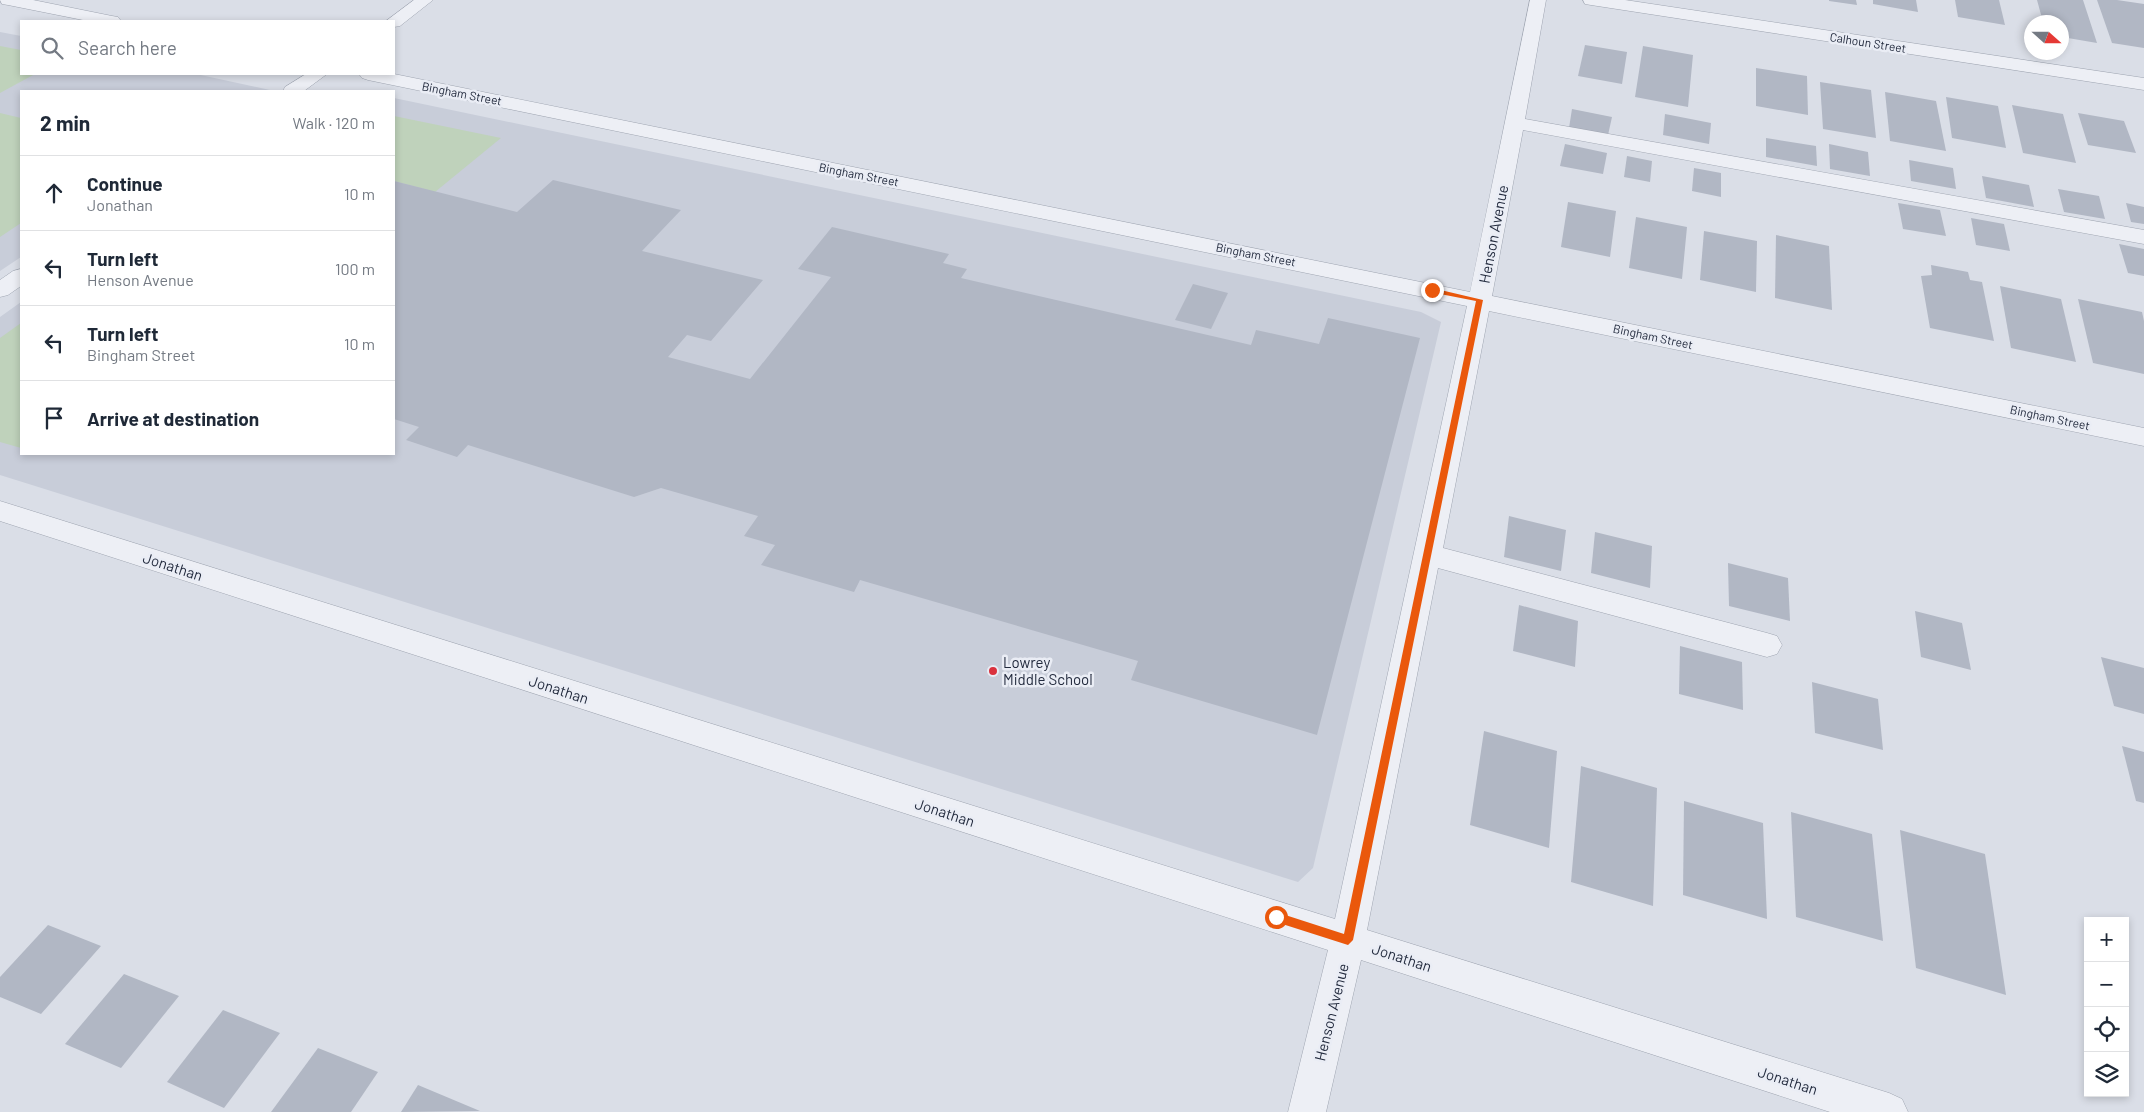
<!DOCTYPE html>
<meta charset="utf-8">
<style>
:root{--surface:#fff;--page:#f6f6f7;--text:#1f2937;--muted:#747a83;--line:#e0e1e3}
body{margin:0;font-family:Barlow,sans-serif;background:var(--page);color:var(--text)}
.controls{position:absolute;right:15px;bottom:15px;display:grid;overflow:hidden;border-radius:0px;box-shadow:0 2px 8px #0003}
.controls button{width:45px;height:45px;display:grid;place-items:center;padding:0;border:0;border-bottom:1px solid var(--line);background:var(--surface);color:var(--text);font:25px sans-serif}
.compass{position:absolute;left:2024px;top:15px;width:45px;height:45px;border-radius:50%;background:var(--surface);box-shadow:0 2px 8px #0003;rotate:111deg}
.stop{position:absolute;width:15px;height:15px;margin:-11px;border:4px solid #ea580c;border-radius:50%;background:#fff}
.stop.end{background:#ea580c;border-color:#fff;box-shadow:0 1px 5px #0008}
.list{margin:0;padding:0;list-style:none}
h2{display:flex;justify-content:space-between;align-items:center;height:65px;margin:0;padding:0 20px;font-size:21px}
h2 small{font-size:16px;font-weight:400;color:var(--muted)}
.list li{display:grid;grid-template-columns:32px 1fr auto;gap:15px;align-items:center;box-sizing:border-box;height:75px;padding:0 20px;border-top:1px solid var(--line)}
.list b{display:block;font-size:19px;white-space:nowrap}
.list p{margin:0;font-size:16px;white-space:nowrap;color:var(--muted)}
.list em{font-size:16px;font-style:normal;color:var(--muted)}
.icon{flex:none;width:28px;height:28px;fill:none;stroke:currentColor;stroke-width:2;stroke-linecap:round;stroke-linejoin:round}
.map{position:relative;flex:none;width:2144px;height:1112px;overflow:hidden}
.search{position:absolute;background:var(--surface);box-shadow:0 2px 8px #0003;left:20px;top:20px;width:375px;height:55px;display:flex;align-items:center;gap:12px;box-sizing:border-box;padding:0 18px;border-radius:0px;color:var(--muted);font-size:19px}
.panel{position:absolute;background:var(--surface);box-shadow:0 2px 8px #0003;left:20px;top:90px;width:375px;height:365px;border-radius:0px}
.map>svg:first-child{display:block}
</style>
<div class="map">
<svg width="2144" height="1112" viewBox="0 0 2144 1112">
<rect width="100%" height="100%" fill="#dadee7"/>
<g fill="#c8cdd9">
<polygon points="0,32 21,36 21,74 196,74 270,90 268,91 21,91 21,257 0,271"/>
<polygon points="394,98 1421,312 1441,322 1313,868 1298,882 0,475 0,317 21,302 21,454 394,454"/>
</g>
<g fill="#bfd2bb">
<polygon points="0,46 21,50 21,74 35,74 0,93"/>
<polygon points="0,113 21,118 21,223 0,237"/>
<polygon points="394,116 501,138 435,192 394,181"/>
<polygon points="21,323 21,448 0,442 0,338"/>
</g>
<g fill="#b1b7c4">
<polygon points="1829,0 1856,0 1857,5 1829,1"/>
<polygon points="1873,0 1916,0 1918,12 1873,4"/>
<polygon points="1955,0 1999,0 2005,25 1958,17"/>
<polygon points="2037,0 2083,0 2097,43 2062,37 2062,22 2043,22"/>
<polygon points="2097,0 2117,0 2144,4 2144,48 2112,43"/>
<polygon points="1585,45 1627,52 1622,84 1578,76"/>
<polygon points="1643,46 1693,55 1688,107 1635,97"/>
<polygon points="1756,68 1807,76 1808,115 1756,106"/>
<polygon points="1820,82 1871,90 1876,138 1823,129"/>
<polygon points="1885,92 1936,101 1946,151 1890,141"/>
<polygon points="1946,97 1998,106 2006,148 1952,138"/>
<polygon points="2012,105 2063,114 2076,163 2023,153"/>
<polygon points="1572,109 1612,117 1608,135 1569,128"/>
<polygon points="2078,113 2124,121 2136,153 2088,145"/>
<polygon points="1665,114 1711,123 1709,144 1663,135"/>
<polygon points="1766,138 1816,146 1817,166 1766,157"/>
<polygon points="1565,144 1607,153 1603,174 1560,166"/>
<polygon points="1829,144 1868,152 1870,176 1830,169"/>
<polygon points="1627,156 1652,161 1650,182 1624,177"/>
<polygon points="1909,160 1953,168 1956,189 1911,181"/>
<polygon points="1694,168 1721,173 1721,197 1692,191"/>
<polygon points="1982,176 2029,185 2034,207 1986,198"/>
<polygon points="553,180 681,210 642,251 763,280 711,341 687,335 668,357 750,379 831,277 798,269 832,227 949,254 943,263 967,269 961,278 1251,345 1256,330 1319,344 1328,318 1420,338 1317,735 1131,680 1138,661 860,580 854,592 761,565 775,545 744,536 758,516 661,488 634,497 468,445 457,457 406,440 419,427 394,419 394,181 517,212"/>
<polygon points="2058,189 2099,196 2105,219 2064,212"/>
<polygon points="1568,202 1616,211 1610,257 1561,247"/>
<polygon points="1898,203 1940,210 1946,236 1903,229"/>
<polygon points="2126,203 2144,207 2144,224 2131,222"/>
<polygon points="1636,217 1687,227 1682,279 1629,268"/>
<polygon points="1971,218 2004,224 2010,251 1976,245"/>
<polygon points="1704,231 1757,241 1756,292 1700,280"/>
<polygon points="1776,235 1829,246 1832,310 1775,298"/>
<polygon points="2119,244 2144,249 2144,276 2128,273"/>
<polygon points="1931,265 1968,272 1970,280 1982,282 1994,341 1930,328 1921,276 1932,275"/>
<polygon points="1193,284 1228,293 1211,329 1175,320"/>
<polygon points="2000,286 2061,299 2076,362 2011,348"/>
<polygon points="2078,299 2142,312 2144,321 2144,374 2093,363"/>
<polygon points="1509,516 1566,530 1561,571 1504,557"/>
<polygon points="1595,532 1652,546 1650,588 1591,573"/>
<polygon points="1728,563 1788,578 1790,621 1729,606"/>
<polygon points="1519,605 1578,621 1575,667 1513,651"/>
<polygon points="1915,611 1962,623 1971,670 1921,657"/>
<polygon points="1680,646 1742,662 1743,710 1679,694"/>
<polygon points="2101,657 2144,668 2144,714 2114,706"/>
<polygon points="1812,682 1878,699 1883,750 1815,733"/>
<polygon points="1484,731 1557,751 1549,848 1470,825"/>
<polygon points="2122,746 2144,752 2144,803 2136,801"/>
<polygon points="1581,766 1657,788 1653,906 1571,882"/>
<polygon points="1684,801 1763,823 1767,919 1683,895"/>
<polygon points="1791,812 1872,834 1883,941 1796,917"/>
<polygon points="1900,830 1985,854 2006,995 1916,968"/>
<polygon points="48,925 101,946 41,1014 0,997 0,977"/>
<polygon points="124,974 179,996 121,1068 65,1044"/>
<polygon points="223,1010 280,1033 224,1108 167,1082"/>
<polygon points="318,1048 378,1072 351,1112 271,1112"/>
<polygon points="418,1085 480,1111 401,1112"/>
</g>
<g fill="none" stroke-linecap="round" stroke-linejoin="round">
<defs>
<g id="minor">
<polygon points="0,0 33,0 112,16 118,17 121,21 88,21 8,5 2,4"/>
<polygon points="414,0 433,0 400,26 394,27 394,21 386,21"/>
<polygon points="1530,0 1546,0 1525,119 2144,230 2144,244 1523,130 1492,296 2144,428 2144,446 1489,311 1443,548 1767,633 1777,636 1782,645 1777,654 1767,657 1438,568 1367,930 1889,1093 1902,1099 1908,1112 1830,1112 1361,960 1326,1112 1288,1112 1328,950 0,521 0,501 1335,919 1467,306 368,80 362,78 359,74 394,74 1470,292"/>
<polygon points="1583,0 1625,0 2144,78 2144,90 1591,5 1585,4"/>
<polygon points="306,74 327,74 304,91 283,91 285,87"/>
<polygon points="21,269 21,286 8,295 0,297 0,280 13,271"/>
</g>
</defs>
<use href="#minor" stroke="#9fa5b1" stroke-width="1"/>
<use href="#minor" fill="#edeff5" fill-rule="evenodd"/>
</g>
<polygon fill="#ea580c" points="1432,288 1483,300 1353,940 1348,945 1276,922 1271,917 1276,912 1344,934 1476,301 1430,292 1429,290"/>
<circle fill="#da313d" stroke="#eaedf5" stroke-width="2" cx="993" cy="671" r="5"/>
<g text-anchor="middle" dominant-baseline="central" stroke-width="5" stroke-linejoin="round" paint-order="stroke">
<g font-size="12" fill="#232b3e" stroke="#eaedf5">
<text transform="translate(1868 42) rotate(9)">Calhoun Street</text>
<text transform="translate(462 93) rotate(11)">Bingham Street</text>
<text transform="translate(859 174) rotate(11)">Bingham Street</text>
<text transform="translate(1256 254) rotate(11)">Bingham Street</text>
<text transform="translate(1653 336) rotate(12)">Bingham Street</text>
<text transform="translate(2050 417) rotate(12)">Bingham Street</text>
</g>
<g font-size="15" fill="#232b3e" stroke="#eaedf5">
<text transform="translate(1493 234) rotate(-79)">Henson Avenue</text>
<text transform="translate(173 566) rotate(18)">Jonathan</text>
<text transform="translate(559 689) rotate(18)">Jonathan</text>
<text transform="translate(945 812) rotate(18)">Jonathan</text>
<text transform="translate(1402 957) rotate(18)">Jonathan</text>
<text transform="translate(1331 1012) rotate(-76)">Henson Avenue</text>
<text transform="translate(1788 1080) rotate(18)">Jonathan</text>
</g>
<g font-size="15" fill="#232b3e" stroke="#eaedf5" text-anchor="start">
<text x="1003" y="662">Lowrey<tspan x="1003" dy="17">Middle School</tspan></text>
</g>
</g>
</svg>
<div class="controls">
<button>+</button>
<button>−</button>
<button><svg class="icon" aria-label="locate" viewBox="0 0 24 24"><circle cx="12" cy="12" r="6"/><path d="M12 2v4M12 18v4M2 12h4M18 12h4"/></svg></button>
<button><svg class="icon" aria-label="layers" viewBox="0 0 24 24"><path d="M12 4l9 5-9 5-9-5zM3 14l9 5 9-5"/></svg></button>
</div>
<svg class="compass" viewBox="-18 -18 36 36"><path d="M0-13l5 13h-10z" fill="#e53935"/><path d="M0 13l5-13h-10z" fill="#747a83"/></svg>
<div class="stop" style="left:1276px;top:917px"></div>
<div class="stop end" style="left:1432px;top:290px"></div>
<div class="search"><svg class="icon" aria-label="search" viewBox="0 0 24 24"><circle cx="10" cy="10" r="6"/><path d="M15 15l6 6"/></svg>Search here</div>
<section class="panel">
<h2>2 min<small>Walk · 120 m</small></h2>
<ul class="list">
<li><svg class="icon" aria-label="ahead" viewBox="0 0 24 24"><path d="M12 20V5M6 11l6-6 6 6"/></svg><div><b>Continue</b><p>Jonathan</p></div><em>10 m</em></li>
<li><svg class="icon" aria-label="left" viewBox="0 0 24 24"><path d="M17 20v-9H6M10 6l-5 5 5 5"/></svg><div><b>Turn left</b><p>Henson Avenue</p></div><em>100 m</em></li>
<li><svg class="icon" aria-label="left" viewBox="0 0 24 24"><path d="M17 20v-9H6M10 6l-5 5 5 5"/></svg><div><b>Turn left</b><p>Bingham Street</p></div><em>10 m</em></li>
<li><svg class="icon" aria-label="arrive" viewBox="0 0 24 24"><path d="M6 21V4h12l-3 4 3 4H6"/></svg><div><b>Arrive at destination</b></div></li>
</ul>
</section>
</div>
